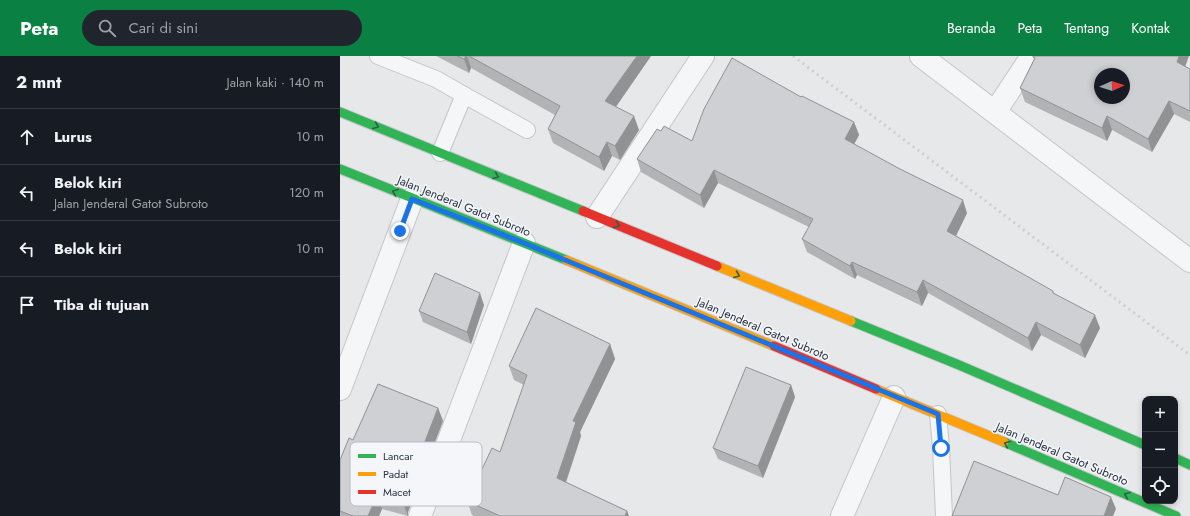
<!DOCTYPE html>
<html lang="id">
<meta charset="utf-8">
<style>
:root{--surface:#171b24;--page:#20242c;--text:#f1f3f6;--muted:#9ea1a6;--line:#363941;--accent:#0b8043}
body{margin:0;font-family:Jost,sans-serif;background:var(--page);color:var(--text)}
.controls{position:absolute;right:12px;bottom:12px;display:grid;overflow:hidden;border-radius:8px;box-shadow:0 2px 6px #0003}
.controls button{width:36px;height:36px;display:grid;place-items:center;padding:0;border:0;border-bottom:1px solid var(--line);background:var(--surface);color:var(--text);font:20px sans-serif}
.compass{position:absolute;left:754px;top:12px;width:36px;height:36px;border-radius:50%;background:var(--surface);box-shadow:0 2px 6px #0003;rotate:87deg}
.stop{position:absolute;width:12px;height:12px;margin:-9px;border:3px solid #1a73e8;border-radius:50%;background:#fff}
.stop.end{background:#1a73e8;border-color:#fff;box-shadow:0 1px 4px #0008}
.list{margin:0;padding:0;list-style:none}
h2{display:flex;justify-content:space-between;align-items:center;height:52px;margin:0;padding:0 16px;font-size:17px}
h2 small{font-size:13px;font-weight:400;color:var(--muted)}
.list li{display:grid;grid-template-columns:26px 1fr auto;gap:12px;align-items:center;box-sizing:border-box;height:56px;padding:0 16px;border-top:1px solid var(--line)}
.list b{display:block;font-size:15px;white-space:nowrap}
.list p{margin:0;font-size:13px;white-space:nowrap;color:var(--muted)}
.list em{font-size:13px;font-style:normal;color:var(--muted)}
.icon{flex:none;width:22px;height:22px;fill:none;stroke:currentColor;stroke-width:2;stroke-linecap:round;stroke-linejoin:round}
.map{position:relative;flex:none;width:850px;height:460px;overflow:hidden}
header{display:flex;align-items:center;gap:24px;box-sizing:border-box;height:56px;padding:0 20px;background:var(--accent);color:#fff}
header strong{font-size:19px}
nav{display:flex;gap:22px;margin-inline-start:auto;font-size:14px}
.search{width:280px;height:36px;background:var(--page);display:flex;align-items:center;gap:10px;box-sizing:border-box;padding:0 14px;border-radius:22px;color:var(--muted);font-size:15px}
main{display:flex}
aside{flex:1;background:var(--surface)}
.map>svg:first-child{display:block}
</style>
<header>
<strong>Peta</strong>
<div class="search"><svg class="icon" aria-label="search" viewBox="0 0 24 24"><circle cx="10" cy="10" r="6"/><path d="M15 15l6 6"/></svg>Cari di sini</div>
<nav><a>Beranda</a><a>Peta</a><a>Tentang</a><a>Kontak</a></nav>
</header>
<main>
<aside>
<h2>2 mnt<small>Jalan kaki · 140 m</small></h2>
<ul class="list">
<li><svg class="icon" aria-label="ahead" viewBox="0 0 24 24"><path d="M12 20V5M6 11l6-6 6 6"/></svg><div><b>Lurus</b></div><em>10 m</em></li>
<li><svg class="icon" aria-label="left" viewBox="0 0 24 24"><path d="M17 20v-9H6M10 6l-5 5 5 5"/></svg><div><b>Belok kiri</b><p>Jalan Jenderal Gatot Subroto</p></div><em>120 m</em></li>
<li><svg class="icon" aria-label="left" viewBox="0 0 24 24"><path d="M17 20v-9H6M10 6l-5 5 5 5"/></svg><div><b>Belok kiri</b></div><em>10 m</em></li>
<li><svg class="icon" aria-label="arrive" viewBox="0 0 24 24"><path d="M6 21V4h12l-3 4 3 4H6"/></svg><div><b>Tiba di tujuan</b></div></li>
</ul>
</aside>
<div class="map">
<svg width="850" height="460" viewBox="0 0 850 460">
<rect width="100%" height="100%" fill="#e6e8ea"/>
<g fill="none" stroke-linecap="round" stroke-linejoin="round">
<defs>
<g id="lane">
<polyline points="38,0 96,23 124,39 100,97"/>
<polyline points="124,39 187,74"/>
<polyline points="598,358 601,392 604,460"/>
</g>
<g id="street">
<polyline points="581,0 850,205"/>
<polyline points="655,56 692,0"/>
<polyline points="257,161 363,0"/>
<polyline points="0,333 72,143"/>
<polyline points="80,460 184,187"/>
<polyline points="502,460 554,341"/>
</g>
<g id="fast">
<polyline points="0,56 243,155"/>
<polyline points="0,113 226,204"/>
<polyline points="511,265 619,309 805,389"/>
<polyline points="664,386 836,460"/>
<polyline points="835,402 850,409"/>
</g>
<g id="slow">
<polyline points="226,204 434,290"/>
<polyline points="377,210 511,265"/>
<polyline points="536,333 664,386"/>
</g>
<g id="jam">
<polyline points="243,155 377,210"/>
<polyline points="434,290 536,333"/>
</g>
</defs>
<use href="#lane" stroke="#c4c6c8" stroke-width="18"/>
<use href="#street" stroke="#c4c6c8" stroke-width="24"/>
<use href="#fast" stroke="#c4c6c8" stroke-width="11"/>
<use href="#slow" stroke="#c4c6c8" stroke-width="11"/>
<use href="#jam" stroke="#c4c6c8" stroke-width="11"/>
<use href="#lane" stroke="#f5f6f7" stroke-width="16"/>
<use href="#street" stroke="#f5f6f7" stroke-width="22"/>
<use href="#fast" stroke="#30b455" stroke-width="9"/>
<use href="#slow" stroke="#ff9f0a" stroke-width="9"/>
<use href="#jam" stroke="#e5322d" stroke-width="9"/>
<polyline stroke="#cecfd2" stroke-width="3" stroke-dasharray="2 4" stroke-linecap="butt" points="453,0 850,299"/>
</g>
<g fill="#b1b3b5">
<polygon points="96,0 311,0 276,51 299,74 280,104 272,100 264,115 213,87 208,73 215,59 131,12 129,17"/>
<polygon points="693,1 845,10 850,13 850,66 834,58 812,96 772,74 767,85 685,46 680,32 694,3"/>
<polygon points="461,41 514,66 519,79 514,88 627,157 616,180 714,237 760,272 745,302 701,279 692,295 588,237 582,250 517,219 515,223 467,196 462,183 469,171 378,127 364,152 301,116 297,103 321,75 352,85"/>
<polygon points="144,249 131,288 83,266 79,255"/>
<polygon points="270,288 275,303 240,376 241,380 226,427 287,455 289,460 134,460 132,459 127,445 160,396 184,329 174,324 169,310"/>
<polygon points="451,329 455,341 423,422 378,403 373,392"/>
<polygon points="98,352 103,365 68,456 68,460 42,453 39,460 0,460 0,404"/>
</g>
<g fill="#909294">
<polygon points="126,0 127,0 131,12 129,17 124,3"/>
<polygon points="297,0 311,0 270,59 265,45"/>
<polygon points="839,0 849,0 842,19 837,6"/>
<polygon points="829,45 834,58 812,96 808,83"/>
<polygon points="294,60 299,74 280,104 275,90"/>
<polygon points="767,60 772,74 767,85 762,72"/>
<polygon points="514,66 519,79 510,96 505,83"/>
<polygon points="267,86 272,100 264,115 259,101"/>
<polygon points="374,114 378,127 364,152 360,139"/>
<polygon points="623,144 627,157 612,188 607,175"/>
<polygon points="512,206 517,219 515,223 510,210"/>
<polygon points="583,224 588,237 582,250 577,236"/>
<polygon points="140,237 144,249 131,288 127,276"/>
<polygon points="755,259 760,272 745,302 740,289"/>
<polygon points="696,266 701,279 692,295 688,282"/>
<polygon points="270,288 275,303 240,376 241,380 222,437 217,422 233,365"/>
<polygon points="451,329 455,341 423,422 418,410"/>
<polygon points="98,352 103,365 68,456 68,460 63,447 63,442"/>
<polygon points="37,439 42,453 39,460 28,460"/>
<polygon points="771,441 776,453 773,460 764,460"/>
<polygon points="287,455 289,460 285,460"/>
</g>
<g fill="#ced0d3" stroke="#909294" fill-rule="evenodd">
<polygon points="117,0 126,0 124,3"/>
<polygon points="129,0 297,0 265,45 294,60 275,90 267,86 259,101 208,73 220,50"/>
<path d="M693,0H839L837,6L850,13V55L829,45L808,83L767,60L762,72L680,32L695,2L693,1ZM760,18H784V42H760Z"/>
<polygon points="392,2 461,41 462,40 514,66 505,83 560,113 623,144 607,175 713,235 713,237 755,259 740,289 696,266 688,282 583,224 577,236 512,206 510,210 462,183 473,163 374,114 360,139 297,103 317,73 321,75 324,70 352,85 364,53"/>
<polygon points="95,217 140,237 127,276 79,255"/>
<polygon points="196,252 270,288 233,365 236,366 217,422 287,455 285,460 160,460 127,445 152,392 160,396 187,319 169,310"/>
<polygon points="406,311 451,329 418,410 373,392"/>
<polygon points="38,328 98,352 63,442 63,447 37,439 28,460 13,460 0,455 0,404 9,382 13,384"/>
<polygon points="634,405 718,439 725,421 771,441 764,460 612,460"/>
</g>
<defs><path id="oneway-chevron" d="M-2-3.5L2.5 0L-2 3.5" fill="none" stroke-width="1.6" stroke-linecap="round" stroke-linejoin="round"/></defs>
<g stroke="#2d614b">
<use href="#oneway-chevron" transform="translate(36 70) rotate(23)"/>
<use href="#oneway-chevron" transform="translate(156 120) rotate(22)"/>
<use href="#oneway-chevron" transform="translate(55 136) rotate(-157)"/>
<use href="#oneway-chevron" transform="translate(277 169) rotate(22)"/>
<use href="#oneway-chevron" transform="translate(397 219) rotate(22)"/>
<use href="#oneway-chevron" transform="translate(667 388) rotate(-157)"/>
<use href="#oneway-chevron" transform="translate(787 439) rotate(-157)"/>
</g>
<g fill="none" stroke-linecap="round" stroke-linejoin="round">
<polyline stroke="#1a73e8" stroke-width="5" points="60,175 72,143 184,187 598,358 601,392"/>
</g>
<g text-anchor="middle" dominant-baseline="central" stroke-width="3" stroke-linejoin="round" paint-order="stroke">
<g font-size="12" fill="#2b3445" stroke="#f4f6f9">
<text transform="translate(124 150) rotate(22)">Jalan Jenderal Gatot Subroto</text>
<text transform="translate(423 273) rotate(23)">Jalan Jenderal Gatot Subroto</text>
<text transform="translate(722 398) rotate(23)">Jalan Jenderal Gatot Subroto</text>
</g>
</g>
<rect x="10" y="386" width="132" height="64" rx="6" fill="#f4f6f9" stroke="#b8bcc3" stroke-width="1"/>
<rect x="18" y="398" width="18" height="4" fill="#30b455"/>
<rect x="18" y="416" width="18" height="4" fill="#ff9f0a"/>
<rect x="18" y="434" width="18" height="4" fill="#e5322d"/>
<g font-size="11" fill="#2b3445">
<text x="43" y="404">Lancar</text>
<text x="43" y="422">Padat</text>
<text x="43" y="440">Macet</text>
</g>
</svg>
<div class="controls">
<button>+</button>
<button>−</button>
<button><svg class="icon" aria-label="locate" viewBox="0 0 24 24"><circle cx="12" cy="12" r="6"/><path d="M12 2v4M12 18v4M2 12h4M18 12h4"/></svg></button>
</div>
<svg class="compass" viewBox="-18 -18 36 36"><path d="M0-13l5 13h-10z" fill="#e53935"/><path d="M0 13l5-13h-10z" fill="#9ea1a6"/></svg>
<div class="stop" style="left:601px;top:392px"></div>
<div class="stop end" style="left:60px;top:175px"></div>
</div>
</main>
